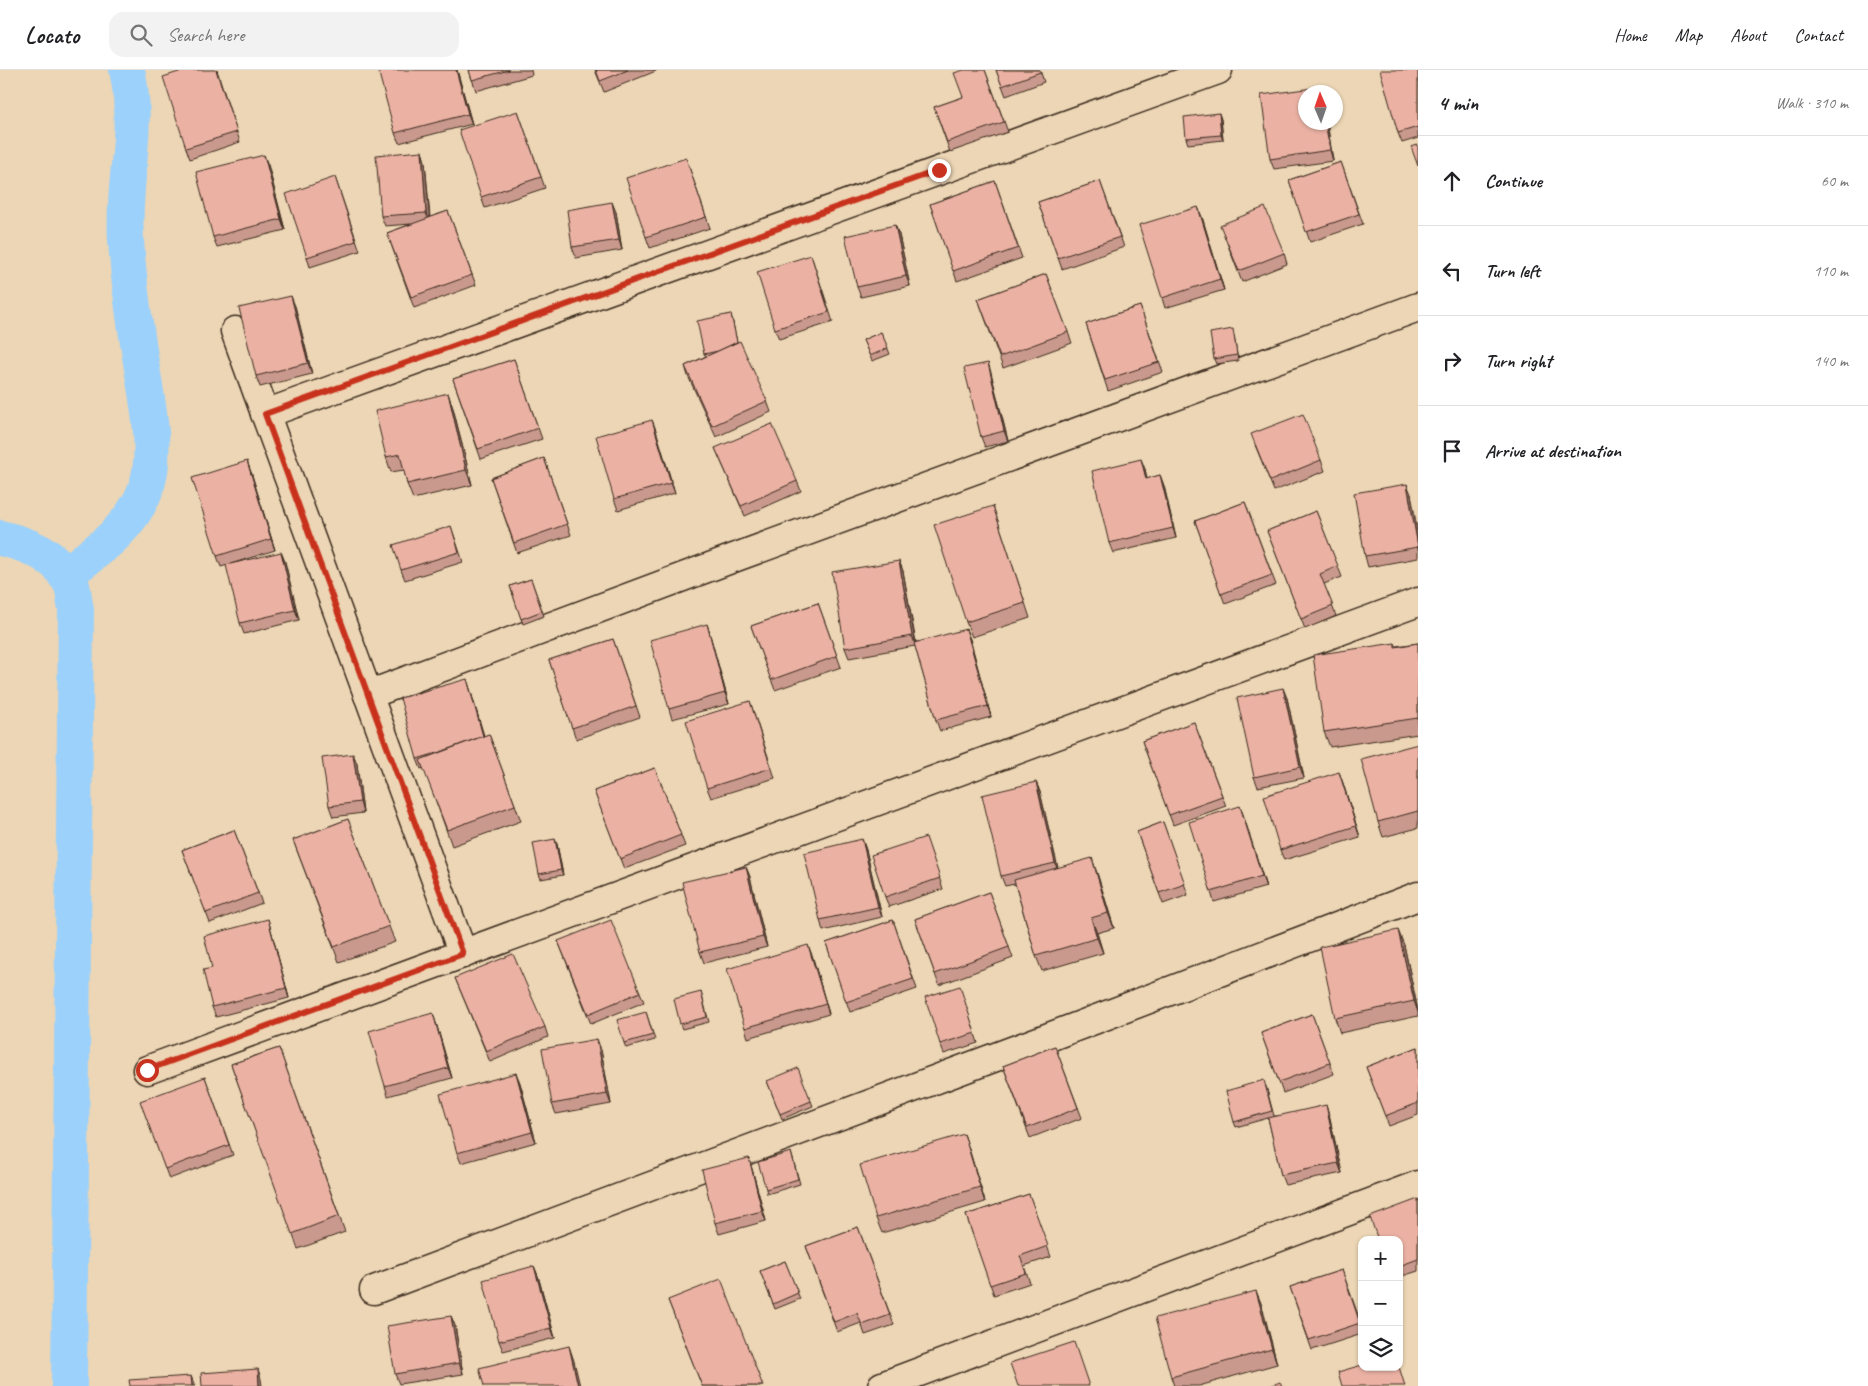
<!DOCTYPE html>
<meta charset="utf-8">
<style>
:root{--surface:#fff;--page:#f2f2f2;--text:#202124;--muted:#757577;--line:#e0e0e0}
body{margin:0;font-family:Caveat,sans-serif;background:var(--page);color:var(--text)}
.controls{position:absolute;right:15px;bottom:15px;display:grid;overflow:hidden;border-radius:10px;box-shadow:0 1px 4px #0004}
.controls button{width:45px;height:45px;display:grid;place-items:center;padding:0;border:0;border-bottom:1px solid var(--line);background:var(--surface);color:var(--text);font:25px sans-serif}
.compass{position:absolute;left:1298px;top:15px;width:45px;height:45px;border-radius:50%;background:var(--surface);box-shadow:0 1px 4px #0004;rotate:358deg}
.stop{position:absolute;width:15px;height:15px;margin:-11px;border:4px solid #c8321e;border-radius:50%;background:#fff}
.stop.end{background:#c8321e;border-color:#fff;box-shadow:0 1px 5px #0008}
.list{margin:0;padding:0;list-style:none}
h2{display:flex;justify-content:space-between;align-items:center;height:65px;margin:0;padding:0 20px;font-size:21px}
h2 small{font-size:16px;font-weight:400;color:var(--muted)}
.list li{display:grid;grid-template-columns:32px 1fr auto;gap:15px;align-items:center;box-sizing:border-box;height:90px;padding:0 20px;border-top:1px solid var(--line)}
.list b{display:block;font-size:19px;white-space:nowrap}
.list em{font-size:16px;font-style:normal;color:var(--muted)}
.icon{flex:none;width:28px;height:28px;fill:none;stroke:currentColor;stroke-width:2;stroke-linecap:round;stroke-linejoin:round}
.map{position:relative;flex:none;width:1418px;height:1316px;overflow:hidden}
header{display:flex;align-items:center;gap:30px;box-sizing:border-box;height:70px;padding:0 25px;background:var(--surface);border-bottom:1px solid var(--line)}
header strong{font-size:24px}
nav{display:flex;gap:28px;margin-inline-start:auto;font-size:18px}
.search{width:350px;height:45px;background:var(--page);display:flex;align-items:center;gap:12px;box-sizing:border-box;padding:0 18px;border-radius:15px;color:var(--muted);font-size:19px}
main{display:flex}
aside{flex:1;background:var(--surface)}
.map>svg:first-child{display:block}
</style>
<header>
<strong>Locato</strong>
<div class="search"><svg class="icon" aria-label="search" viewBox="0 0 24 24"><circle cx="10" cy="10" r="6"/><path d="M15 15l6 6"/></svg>Search here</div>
<nav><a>Home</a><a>Map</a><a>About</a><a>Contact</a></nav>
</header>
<main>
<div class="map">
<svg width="1418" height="1316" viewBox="0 0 1418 1316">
<rect width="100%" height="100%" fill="#ecd6b5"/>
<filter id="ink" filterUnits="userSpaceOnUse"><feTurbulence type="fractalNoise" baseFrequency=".02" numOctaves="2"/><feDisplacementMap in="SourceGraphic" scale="10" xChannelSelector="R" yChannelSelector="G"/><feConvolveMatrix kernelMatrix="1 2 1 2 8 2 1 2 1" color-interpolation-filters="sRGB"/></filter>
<g filter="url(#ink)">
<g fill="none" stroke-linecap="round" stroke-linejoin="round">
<g stroke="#9cd1fb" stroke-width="36">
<path d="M0,468C28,474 60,486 72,516C74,522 74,532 76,539L69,1316"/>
<path d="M65,505C98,480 132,458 146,418C159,381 146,324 140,286C134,247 128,209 126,170C122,113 140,56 127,0"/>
</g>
<defs>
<g id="minor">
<polyline points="235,261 463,884"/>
<polyline points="265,344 1218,0"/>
<polyline points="368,625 739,486 1418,237"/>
<polyline points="147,1000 1418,532"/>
<polyline points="374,1220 1073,958 1418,826"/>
<polyline points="882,1316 1418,1115"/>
</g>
</defs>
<use href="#minor" stroke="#3b2a1e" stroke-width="31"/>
<use href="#minor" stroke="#ecd6b5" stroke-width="28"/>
</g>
<g fill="#ca998d" stroke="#3b2a1e">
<polygon points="217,0 240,72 190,89 186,78"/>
<polygon points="457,0 472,54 399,73 395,63"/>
<polygon points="469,0 531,0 532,5 476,21"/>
<polygon points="595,0 656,0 656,1 604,22"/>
<polygon points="985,0 1008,62 950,82 934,37 963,27"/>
<polygon points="996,0 1040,0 1044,12 1006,26"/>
<polygon points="1418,0 1418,68 1402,73 1398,63"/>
<polygon points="518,41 545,118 485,138 481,127"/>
<polygon points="1221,49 1223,70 1188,74 1186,68"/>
<polygon points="1306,52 1327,52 1333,91 1274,99 1270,89"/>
<polygon points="422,81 425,92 430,147 448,141 476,215 414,238 387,163 411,154 385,156 381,146"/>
<polygon points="686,88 710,158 650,178 646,167"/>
<polygon points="1341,92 1363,154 1310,172 1289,110"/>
<polygon points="268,95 285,160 217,177 213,167"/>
<polygon points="335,107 360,181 310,197 307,187"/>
<polygon points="995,111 1022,188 957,211 930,134"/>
<polygon points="1100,111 1124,177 1062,199 1038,132"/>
<polygon points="616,142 622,180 576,188 572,177"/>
<polygon points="1202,147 1224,220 1165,238 1162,228"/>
<polygon points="895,155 899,165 910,216 861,227 857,217"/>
<polygon points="1224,165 1284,183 1287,194 1242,212"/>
<polygon points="811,185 833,252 779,269 775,259"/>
<polygon points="1046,204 1072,273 1003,298 978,229"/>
<polygon points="295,236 312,304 260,317 256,306"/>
<polygon points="1140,236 1163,302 1108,321 1086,254"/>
<polygon points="732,249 737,272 767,331 771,342 716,367 688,306 685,296 706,286 704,284"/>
<polygon points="881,262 890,284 872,291 863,270"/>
<polygon points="1234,265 1238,291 1216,294 1214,289"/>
<polygon points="514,289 542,369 481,389 453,309"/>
<polygon points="988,293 991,303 1008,371 985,377 981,367"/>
<polygon points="453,338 472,415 413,429 407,414 404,400 391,402 386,387"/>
<polygon points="652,350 675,423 618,440 614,429"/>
<polygon points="1255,375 1321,390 1325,401 1274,421"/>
<polygon points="715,378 797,411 801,421 745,446"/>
<polygon points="544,388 571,465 517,483 491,408"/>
<polygon points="1145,399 1147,409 1160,405 1164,416 1176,468 1113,483 1109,473"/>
<polygon points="251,402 275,480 221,497 217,486"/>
<polygon points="1411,424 1418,466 1418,488 1368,497 1365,486"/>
<polygon points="1245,432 1276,515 1225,534 1195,451"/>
<polygon points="993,436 1030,548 972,567 966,552"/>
<polygon points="1316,441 1342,507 1324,514 1336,546 1305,559 1267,461"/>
<polygon points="451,456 463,492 405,510 401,500"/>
<polygon points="281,482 285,492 299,550 244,564 240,553"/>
<polygon points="899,491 903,501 916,572 970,569 991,647 940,661 936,650 915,576 849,588 845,578"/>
<polygon points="531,509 544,546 523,554 510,516"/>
<polygon points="818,533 841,597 775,620 751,556"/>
<polygon points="707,554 710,565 729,634 672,649 669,639"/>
<polygon points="613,569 640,647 576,669 549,590"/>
<polygon points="1395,573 1396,576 1418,573 1418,664 1330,677 1324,662"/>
<polygon points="470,619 484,666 489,664 521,751 452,776 424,698 421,699 417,689"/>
<polygon points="1287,628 1304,708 1258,717 1254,707"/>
<polygon points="750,631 775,708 711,728 707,718"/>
<polygon points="1194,652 1226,736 1173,755 1142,671"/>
<polygon points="1418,674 1418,758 1383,767 1378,752"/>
<polygon points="353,684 357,694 363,743 333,747 329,736"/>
<polygon points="655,698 685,776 624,799 594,721"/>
<polygon points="1339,702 1360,767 1284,790 1280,780"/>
<polygon points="1036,712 1040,722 1058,798 1097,803 1114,858 1097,863 1103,883 1042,901 1036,886 1015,814 1005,816 1001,806"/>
<polygon points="1240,736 1266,817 1214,832 1211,822"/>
<polygon points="348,749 395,872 339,892 293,770"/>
<polygon points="1163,752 1188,825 1163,834 1137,762"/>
<polygon points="234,760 262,833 210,853 182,780"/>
<polygon points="862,769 866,780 882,847 823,861 820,850"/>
<polygon points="557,774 563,805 541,809 539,804"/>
<polygon points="929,777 943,819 889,837 885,827"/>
<polygon points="746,797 750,807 767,877 704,893 700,882"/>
<polygon points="989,822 1013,888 939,915 915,849"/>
<polygon points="893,850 917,919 850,942 826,873"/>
<polygon points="271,860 289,928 216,947 212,937 212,898"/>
<polygon points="558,871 640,922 644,932 591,954"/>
<polygon points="1404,875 1418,940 1418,946 1340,963 1335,948"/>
<polygon points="812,885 829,944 748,968 745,958"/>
<polygon points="455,908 545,957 548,967 490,992"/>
<polygon points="701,922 709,952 682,959 680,954"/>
<polygon points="963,927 978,973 944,984 940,974"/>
<polygon points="646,942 655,970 626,978 624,973"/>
<polygon points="1312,944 1334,1004 1283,1023 1261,963"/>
<polygon points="436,953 452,1008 388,1026 385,1016"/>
<polygon points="1055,976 1082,1048 1030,1068 1003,996"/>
<polygon points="1418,977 1418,1045 1389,1056 1366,997"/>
<polygon points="279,978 345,1162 298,1179 231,994"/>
<polygon points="601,980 611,1034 556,1044 552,1034"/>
<polygon points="516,1003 520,1013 536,1072 461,1093 457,1083"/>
<polygon points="205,1007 233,1085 169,1109 144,1041"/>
<polygon points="767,1011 811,1031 813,1036 782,1049"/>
<polygon points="1266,1016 1274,1046 1329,1045 1342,1103 1285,1115 1281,1105 1268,1048 1236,1057 1234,1052"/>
<polygon points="964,1064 969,1079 985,1132 882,1163 876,1148"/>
<polygon points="791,1082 800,1114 767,1124 766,1119"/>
<polygon points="752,1099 766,1151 719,1164 715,1153"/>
<polygon points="1029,1124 1051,1187 1024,1196 1030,1213 994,1225 966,1145"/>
<polygon points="1418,1129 1418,1201 1399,1207 1399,1170"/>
<polygon points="858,1157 894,1255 865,1265 861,1253 837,1262 806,1176"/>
<polygon points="785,1191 800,1229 775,1239 760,1201"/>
<polygon points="534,1196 538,1206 555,1268 503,1281 499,1271"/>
<polygon points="1342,1200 1362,1256 1362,1264 1312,1280 1290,1217"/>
<polygon points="1256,1221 1262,1236 1277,1294 1199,1316 1174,1316 1171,1307"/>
<polygon points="668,1230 763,1316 702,1316"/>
<polygon points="451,1246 455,1256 463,1304 399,1314 395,1304"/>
</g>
<g fill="#a47d73" stroke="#3b2a1e">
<polygon points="456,0 457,0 472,54 468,44"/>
<polygon points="1219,43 1221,49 1223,70 1221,65"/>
<polygon points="1325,52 1327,52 1333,91 1330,80"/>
<polygon points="422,81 425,92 430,153 426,143"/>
<polygon points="264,85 268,95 285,160 281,149"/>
<polygon points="612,132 616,142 622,180 619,170"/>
<polygon points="1198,137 1202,147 1224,220 1220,209"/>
<polygon points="895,155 899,165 910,216 906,206"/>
<polygon points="291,226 295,236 312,304 308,293"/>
<polygon points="731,244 732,249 739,282 737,277"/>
<polygon points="988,293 991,303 1008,371 1004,361"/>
<polygon points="448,323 453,338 472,415 466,400"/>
<polygon points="652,350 656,360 675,423 671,413"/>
<polygon points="1141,389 1145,399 1149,419 1146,409"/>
<polygon points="247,391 251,402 275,480 271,469"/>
<polygon points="1160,405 1164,416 1176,468 1173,458"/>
<polygon points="1407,414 1411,424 1418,466 1418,478"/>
<polygon points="281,482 285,492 299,550 295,540"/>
<polygon points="899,491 903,501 916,576 912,566"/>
<polygon points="707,554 710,565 729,634 725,623"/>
<polygon points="966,559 970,569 991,647 988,636"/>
<polygon points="467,609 470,619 488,680 484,670"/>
<polygon points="1283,618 1287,628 1304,708 1300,697"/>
<polygon points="353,684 357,694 363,743 360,732"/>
<polygon points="1339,702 1343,713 1360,767 1356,756"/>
<polygon points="1036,712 1040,722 1059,803 1055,793"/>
<polygon points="1240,736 1244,747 1266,817 1262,806"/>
<polygon points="555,769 557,774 563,805 561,800"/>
<polygon points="862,769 866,780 882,847 878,837"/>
<polygon points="1092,788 1097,803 1114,858 1108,843"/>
<polygon points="746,797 750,807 767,877 763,867"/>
<polygon points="1091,848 1097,863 1103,883 1097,868"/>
<polygon points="268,849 271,860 289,928 286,918"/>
<polygon points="1398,860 1404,875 1418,942 1414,931"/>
<polygon points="808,875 812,885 829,944 826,934"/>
<polygon points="433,943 436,953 452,1008 448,998"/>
<polygon points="597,969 601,980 611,1034 607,1024"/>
<polygon points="516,1003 520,1013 536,1072 532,1062"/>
<polygon points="1326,1035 1329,1045 1342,1103 1338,1093"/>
<polygon points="964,1064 969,1079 985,1132 980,1117"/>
<polygon points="749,1088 752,1099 766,1151 762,1141"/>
<polygon points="534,1196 538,1206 555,1268 551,1258"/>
<polygon points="1256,1221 1262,1236 1277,1294 1272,1279"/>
<polygon points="451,1246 455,1256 463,1304 459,1293"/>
<polygon points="569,1276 574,1291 580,1316 578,1316"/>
<polygon points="258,1299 261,1309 262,1316 259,1316"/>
<polygon points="191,1306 195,1316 192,1316"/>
</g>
<g fill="#ebb2a4" stroke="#3b2a1e">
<polygon points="185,0 216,0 237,62 186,78 163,7"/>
<polygon points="378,0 456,0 468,44 395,63"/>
<polygon points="469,0 509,0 472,10"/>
<polygon points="596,0 628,0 600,11"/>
<polygon points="964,0 985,0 1004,52 947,72 934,37 963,27 954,3"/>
<polygon points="996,0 1040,0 1040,2 1002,16"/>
<polygon points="1380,0 1418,0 1418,57 1398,63"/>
<polygon points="1320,17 1321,22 1306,22 1306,52 1325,52 1330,80 1270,89 1261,25"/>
<polygon points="518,41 541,107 481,127 459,60"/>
<polygon points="1219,43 1221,65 1186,68 1184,47"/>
<polygon points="1418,75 1418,96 1411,77"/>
<polygon points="422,81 426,143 381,146 376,85"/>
<polygon points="264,85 281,149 213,167 196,102"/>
<polygon points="686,88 706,147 646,167 626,108"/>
<polygon points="1341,92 1359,144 1306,162 1289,110"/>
<polygon points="335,107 356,171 307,187 286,124"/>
<polygon points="995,111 1018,178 953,201 930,134"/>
<polygon points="1100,111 1120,167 1058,188 1038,132"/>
<polygon points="612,132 619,170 572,177 567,140"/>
<polygon points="1198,137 1220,209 1162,228 1139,155"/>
<polygon points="1265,137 1284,183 1239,201 1220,155"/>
<polygon points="448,141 472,205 411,227 387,163"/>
<polygon points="895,155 906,206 857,217 845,166"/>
<polygon points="811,185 829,242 775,259 757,202"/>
<polygon points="1046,204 1068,262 1000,287 978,229"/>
<polygon points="291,226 308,293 256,306 239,238"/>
<polygon points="1140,236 1159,292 1105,310 1086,254"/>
<polygon points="731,244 737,272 718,281 704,284 697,251"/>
<polygon points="1233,259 1237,285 1214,289 1210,263"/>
<polygon points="881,262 888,278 870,286 863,270"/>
<polygon points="740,271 767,331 712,356 685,296"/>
<polygon points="514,289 538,358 478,379 453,309"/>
<polygon points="988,293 1004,361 981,367 964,298"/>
<polygon points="448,323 466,400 407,414 400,384 386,387 375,341"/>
<polygon points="1303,344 1321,390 1270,411 1251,364"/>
<polygon points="652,350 671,413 614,429 596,366"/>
<polygon points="772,354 797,411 741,436 715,378"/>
<polygon points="544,388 567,454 514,473 491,408"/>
<polygon points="1141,389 1146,409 1160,405 1173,458 1109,473 1092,401"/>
<polygon points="247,391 271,469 217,486 192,408"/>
<polygon points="1407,414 1418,477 1365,486 1354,423"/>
<polygon points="1245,432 1272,505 1221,524 1195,451"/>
<polygon points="993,436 1025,533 966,552 934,455"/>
<polygon points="1316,441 1338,496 1320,504 1333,536 1301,549 1267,461"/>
<polygon points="451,456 459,482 401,500 393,475"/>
<polygon points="281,482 295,540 240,553 226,495"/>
<polygon points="899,491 912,566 845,578 832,502"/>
<polygon points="531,509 542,541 521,549 510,516"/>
<polygon points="818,533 837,586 771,610 751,556"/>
<polygon points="707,554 725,623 669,639 650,570"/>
<polygon points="966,559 988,636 936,650 914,573"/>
<polygon points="613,569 636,636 572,658 549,590"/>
<polygon points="1395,573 1395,577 1418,573 1418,648 1324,662 1313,585"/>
<polygon points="467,609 483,666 440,682 417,689 400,628"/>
<polygon points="1283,618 1300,697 1254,707 1237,628"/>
<polygon points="750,631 771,698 707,718 686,651"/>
<polygon points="1194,652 1222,726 1169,745 1142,671"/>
<polygon points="489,664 515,735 447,760 420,690"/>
<polygon points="1418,674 1418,741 1378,752 1361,689"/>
<polygon points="353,684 360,732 329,736 322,688"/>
<polygon points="655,698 681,765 620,789 594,721"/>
<polygon points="1339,702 1356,756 1280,780 1264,726"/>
<polygon points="1036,712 1055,793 1001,806 982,725"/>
<polygon points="1240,736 1262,806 1211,822 1189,752"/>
<polygon points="348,749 389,856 334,877 293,770"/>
<polygon points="1163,752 1185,814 1159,823 1137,762"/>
<polygon points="234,760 258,823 206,843 182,780"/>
<polygon points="926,767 940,808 885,827 871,785"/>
<polygon points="555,769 561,800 539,804 533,773"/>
<polygon points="862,769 878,837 820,850 804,783"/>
<polygon points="1092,788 1108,843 1091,848 1097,868 1036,886 1014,810"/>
<polygon points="746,797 763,867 700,882 682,812"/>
<polygon points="989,822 1009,877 935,904 915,849"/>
<polygon points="268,849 286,918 212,937 203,900 212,898 204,866"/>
<polygon points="611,850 640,922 588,944 558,871"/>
<polygon points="893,850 913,909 846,932 826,873"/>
<polygon points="1398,860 1414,931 1335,948 1320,877"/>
<polygon points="808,875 826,934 745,958 727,899"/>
<polygon points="513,884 545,957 486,981 455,908"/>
<polygon points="960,916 975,963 940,974 925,927"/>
<polygon points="701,922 707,947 680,954 674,929"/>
<polygon points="646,942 653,965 624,973 617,950"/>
<polygon points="433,943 448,998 385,1016 369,961"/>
<polygon points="1312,944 1330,993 1279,1012 1261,963"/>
<polygon points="597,969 607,1024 552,1034 542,979"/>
<polygon points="1055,976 1078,1038 1027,1058 1003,996"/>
<polygon points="1418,977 1418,1033 1385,1046 1366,997"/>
<polygon points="279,978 339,1146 292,1164 231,994"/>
<polygon points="798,998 811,1031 780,1044 767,1011"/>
<polygon points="516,1003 532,1062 457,1083 440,1024"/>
<polygon points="205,1007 229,1075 165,1099 140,1031"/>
<polygon points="1264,1010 1272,1041 1234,1052 1226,1021"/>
<polygon points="1326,1035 1338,1093 1281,1105 1268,1048"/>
<polygon points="964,1064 980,1117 876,1148 860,1095"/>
<polygon points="791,1082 798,1109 766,1119 758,1092"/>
<polygon points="749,1088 762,1141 715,1153 702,1100"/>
<polygon points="1029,1124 1048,1176 1020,1186 1026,1203 990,1215 966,1145"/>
<polygon points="1418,1129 1418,1189 1399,1196 1399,1170 1378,1170 1370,1147"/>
<polygon points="858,1157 890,1245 862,1255 857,1243 834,1252 806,1176"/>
<polygon points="785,1191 798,1223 773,1234 760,1201"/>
<polygon points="534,1196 551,1258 499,1271 483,1210"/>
<polygon points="1342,1200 1360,1253 1309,1270 1290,1217"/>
<polygon points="721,1209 763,1316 702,1316 668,1230"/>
<polygon points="1256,1221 1272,1279 1171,1307 1155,1248"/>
<polygon points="451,1246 459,1293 395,1304 387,1256"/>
<polygon points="1074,1272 1089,1316 1018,1316 1010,1293"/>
<polygon points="569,1276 578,1316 484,1316 479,1298"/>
<polygon points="1362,1295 1362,1297 1399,1297 1405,1316 1342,1316 1338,1302"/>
<polygon points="258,1299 259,1316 202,1316 201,1303"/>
<polygon points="191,1306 192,1316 130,1316 129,1310"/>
<polygon points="1280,1312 1282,1316 1270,1316"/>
</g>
</g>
<g fill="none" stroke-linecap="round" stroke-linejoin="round" filter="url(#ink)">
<polyline stroke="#c8321e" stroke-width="6" points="147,1000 463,884 265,344 939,100"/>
</g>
</svg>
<div class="controls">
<button>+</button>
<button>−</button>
<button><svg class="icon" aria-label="layers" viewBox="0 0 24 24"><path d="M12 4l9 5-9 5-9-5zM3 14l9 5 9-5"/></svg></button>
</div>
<svg class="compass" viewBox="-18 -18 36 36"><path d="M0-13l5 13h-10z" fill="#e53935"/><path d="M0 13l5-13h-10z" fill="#757577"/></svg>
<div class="stop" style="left:147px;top:1000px"></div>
<div class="stop end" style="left:939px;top:100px"></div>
</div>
<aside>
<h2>4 min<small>Walk · 310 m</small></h2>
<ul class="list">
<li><svg class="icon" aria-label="ahead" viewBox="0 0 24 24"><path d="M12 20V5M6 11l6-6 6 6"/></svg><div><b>Continue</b></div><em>60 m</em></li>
<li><svg class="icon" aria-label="left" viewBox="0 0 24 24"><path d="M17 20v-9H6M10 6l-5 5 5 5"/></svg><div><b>Turn left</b></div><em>110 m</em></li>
<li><svg class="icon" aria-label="right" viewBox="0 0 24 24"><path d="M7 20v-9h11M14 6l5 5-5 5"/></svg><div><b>Turn right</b></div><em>140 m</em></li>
<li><svg class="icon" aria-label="arrive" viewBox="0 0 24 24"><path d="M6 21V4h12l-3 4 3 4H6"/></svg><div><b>Arrive at destination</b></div></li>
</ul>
</aside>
</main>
